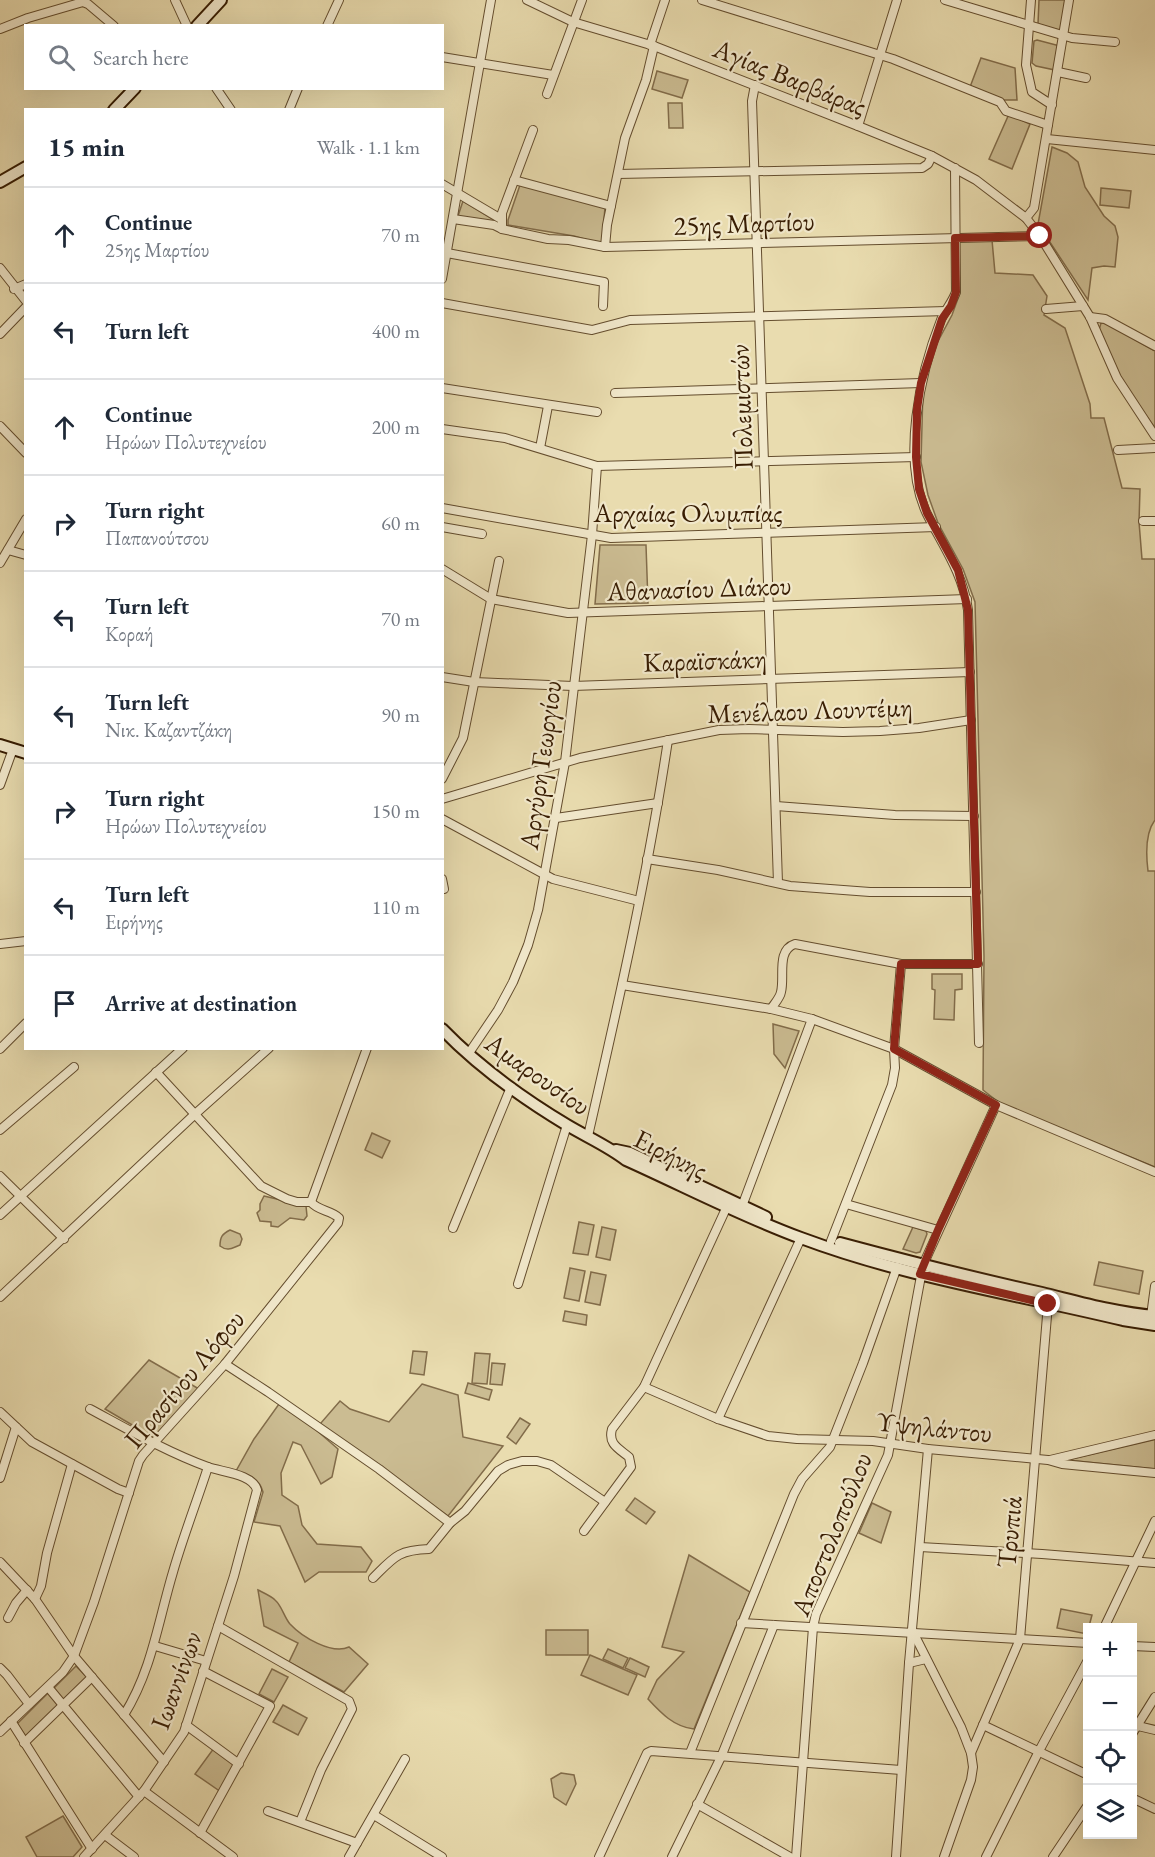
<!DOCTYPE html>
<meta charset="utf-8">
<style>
:root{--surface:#fff;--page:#f2f2f3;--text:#1f2937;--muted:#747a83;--line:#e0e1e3}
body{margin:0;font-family:"EB Garamond",serif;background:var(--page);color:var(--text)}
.controls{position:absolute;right:18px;bottom:18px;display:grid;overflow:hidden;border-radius:0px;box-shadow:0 6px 24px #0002}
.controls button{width:54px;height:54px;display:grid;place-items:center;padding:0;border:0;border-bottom:2px solid var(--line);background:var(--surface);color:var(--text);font:30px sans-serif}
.stop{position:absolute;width:18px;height:18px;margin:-14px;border:4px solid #8f2418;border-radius:50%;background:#fff}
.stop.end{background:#8f2418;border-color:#fff;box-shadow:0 2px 6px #0008}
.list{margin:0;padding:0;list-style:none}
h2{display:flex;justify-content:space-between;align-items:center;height:78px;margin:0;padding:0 24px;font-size:26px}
h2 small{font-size:20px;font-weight:400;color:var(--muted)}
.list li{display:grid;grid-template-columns:39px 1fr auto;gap:18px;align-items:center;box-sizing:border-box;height:96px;padding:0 24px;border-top:2px solid var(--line)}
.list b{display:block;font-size:22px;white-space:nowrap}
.list p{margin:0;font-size:20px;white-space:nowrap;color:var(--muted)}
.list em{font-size:20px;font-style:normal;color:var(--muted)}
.icon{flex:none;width:33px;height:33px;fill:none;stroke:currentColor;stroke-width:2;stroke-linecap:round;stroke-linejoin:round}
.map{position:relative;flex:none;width:1155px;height:1857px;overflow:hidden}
.search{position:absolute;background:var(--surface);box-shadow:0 6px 24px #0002;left:24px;top:24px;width:420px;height:66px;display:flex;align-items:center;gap:15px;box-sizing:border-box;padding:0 21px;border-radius:0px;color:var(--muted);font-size:22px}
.panel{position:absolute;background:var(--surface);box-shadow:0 6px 24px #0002;left:24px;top:108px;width:420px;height:942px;border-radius:0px}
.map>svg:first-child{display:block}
</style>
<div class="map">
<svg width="1155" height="1857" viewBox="0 0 1155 1857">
<rect width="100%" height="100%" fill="#e9dcaf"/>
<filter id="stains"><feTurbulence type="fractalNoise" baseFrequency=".00333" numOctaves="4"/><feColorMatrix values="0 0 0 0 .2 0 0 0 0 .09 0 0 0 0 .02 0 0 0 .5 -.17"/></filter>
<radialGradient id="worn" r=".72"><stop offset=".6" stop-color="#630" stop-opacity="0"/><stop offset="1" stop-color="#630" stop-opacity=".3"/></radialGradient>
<g fill="#cbbc92" stroke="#826c4a" stroke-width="1.5">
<polygon points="1039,0 1065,0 1061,31 1038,24"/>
<polygon points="1037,40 1060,46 1055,70 1036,66 1032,63 1034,41"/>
<polygon points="981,58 1015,68 1017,100 1004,100 970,87"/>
<polygon points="657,71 688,80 682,98 652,89"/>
<polygon points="668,103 682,103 683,128 669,128"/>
<polygon points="1009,114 1030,124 1012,169 989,159"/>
<polygon points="1052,147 1067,153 1078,162 1085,187 1104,216 1115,226 1118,237 1115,267 1104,266 1092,268 1088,300 1038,224"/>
<polygon points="520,185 605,207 602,244 574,236 508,225 508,220"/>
<polygon points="1101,188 1131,191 1129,208 1100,205"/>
<polygon points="463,201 499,223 458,216"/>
<path d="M958,240H992L995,273L1033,275L1047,296L1044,315L1065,328L1090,404L1091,418H1104L1122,488L1140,489L1139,522L1142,559H1155V820C1145,833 1146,855 1148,871H1155V1167L1001,1104L983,1090L984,956L975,602L963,569L938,523L928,495L921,462L923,389L936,345L952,315L960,293Z"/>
<polygon points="1101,323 1106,323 1155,351 1155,428 1119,377 1099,330"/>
<polygon points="600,545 646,545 648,603 595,604"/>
<polygon points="932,974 962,974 962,989 955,990 954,1020 934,1019 935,990 932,989"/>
<polygon points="773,1024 799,1031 785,1068 774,1054"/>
<polygon points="372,1133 390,1141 382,1158 365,1150"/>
<polygon points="264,1196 306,1206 307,1216 304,1220 290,1218 278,1227 271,1226 271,1222 260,1221 257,1213 260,1210 260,1204"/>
<polygon points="579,1222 594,1225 588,1255 573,1253"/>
<polygon points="602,1227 616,1230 610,1260 596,1257"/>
<polygon points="913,1227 926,1231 927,1234 920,1252 916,1253 903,1249"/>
<path d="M230,1230L240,1234L242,1239L240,1245C232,1248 228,1252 220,1246C220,1237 222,1234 230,1230Z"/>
<polygon points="1099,1262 1143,1271 1139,1294 1094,1285"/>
<polygon points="570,1268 585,1271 579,1301 564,1298"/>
<polygon points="591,1272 606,1275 600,1305 585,1302"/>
<polygon points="565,1311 587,1315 586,1325 563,1321"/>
<polygon points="413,1351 427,1352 424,1375 410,1373"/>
<polygon points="475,1353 490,1354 487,1384 472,1383"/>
<polygon points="149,1360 199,1389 156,1439 105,1409"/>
<polygon points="492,1363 505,1364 502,1385 490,1384"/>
<polygon points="468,1383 492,1390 489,1400 465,1393"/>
<polygon points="422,1384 458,1395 463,1437 503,1446 448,1516 320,1424 340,1401 350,1409 389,1422"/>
<path d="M279,1404L315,1429L338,1449L332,1477L321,1484L301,1445L293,1442L281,1473L282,1495L298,1506L302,1525L317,1544L361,1547L372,1561L366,1572H319L305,1582L280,1526L254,1522L263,1492C259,1478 249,1475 236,1471L254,1439Z"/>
<polygon points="520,1418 530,1424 516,1444 507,1437"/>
<polygon points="1155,1439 1155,1469 1067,1460"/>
<polygon points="635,1498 655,1512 646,1524 626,1510"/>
<polygon points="872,1503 891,1512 881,1543 859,1533"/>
<path d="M689,1555L750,1592L694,1729C674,1727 661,1713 648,1699L657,1680L684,1652L662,1647Z"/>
<path d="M258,1590C264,1593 271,1596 275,1600C282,1606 284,1617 290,1624C302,1637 332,1655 349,1647L368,1664L344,1692L289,1662L298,1643L264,1626Z"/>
<polygon points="1061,1609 1092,1615 1087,1634 1057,1628"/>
<rect x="546" y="1630" width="42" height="25"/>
<polygon points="608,1649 628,1658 623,1668 603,1659"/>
<polygon points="590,1655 637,1675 628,1695 581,1675"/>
<polygon points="630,1658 649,1667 645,1677 625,1668"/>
<polygon points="76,1666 88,1678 64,1701 53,1689"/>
<polygon points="272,1669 288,1677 274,1702 259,1694"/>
<polygon points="48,1693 59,1706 27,1738 17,1724"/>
<polygon points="283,1705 307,1718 298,1735 273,1722"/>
<polygon points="214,1748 236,1764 221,1792 195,1774"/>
<polygon points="561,1773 574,1775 576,1784 566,1805 554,1797 551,1779"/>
<polygon points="63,1816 82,1847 73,1857 37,1857 26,1837"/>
</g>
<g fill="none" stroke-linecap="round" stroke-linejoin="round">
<defs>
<g id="minor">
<polyline points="175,0 187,26"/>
<polyline points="527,0 573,22 654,46 858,126 932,156 976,180 1026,218 1040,236 1090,317 1117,378 1155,436"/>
<polyline points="702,0 893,59 1000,102 1006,111 1048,125"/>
<polyline points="945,0 1072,38 1115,42"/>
<polyline points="1031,0 1026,65 1032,92 1052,105"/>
<polyline points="327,26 339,0"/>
<polyline points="0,29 28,18 83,2 88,4 114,26"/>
<polyline points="650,45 665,0"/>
<polyline points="442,57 553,75"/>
<polyline points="1058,72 1086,78"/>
<polyline points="755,85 752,101 778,883"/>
<polyline points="216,88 231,110"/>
<polyline points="547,94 582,0"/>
<polyline points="289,110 298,88"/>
<polyline points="858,126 897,0"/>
<polyline points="1047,139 1155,150"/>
<path d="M955,168L956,292C952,303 945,310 941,320C920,373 901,460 927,514C943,546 963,573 968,610L979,1043"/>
<polyline points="618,174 922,168 928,164 932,156"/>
<polyline points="514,180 611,206"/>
<polyline points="442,184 501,219"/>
<polyline points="1026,218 1034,208 1069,0"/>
<polyline points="453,219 494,225 502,229 548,239 569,240 605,247 1040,236"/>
<polyline points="502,229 502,213 533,130"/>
<polyline points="605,247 607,225 625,138 646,80 654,46"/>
<polyline points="447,253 604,282 603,306"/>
<polyline points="0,268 26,301"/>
<polyline points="442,279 491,0"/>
<polyline points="14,289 26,284"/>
<polyline points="442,303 592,330 630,320 946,311"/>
<polyline points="1046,309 1083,306"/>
<polyline points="1090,317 1105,319 1155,346"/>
<polyline points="0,334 26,307"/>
<polyline points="442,388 597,412"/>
<polyline points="615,393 921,383"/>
<polyline points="0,426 26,453"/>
<polyline points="442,429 505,438 597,466 916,457"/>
<polyline points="540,448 548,406"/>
<polyline points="1118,450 1155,448"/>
<polyline points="442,508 611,538 936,527"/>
<polyline points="1143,521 1155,521"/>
<polyline points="442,527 482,534"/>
<polyline points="8,550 26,555"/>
<polyline points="0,563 26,519"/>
<polyline points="442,569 491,599 568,613 967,599"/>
<polyline points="442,677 474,682 573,686 970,672"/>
<polyline points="442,779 463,738 499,561"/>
<polyline points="0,785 13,749"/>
<polyline points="442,799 580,758 719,730 749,729 843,732 880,731 919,728 971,720"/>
<polyline points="776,806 895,815 974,816"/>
<polyline points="556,818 658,803"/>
<polyline points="442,819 553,879 639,901"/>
<polyline points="647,859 718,870 790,886 870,892 976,892"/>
<polyline points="442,879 444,889"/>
<polyline points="0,944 26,941"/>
<path d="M622,985L771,1009C774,1004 780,998 781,992C785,977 776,950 795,944L901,964H978"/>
<polyline points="771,1009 812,1019 894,1049 996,1105 1155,1172"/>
<polyline points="0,1049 26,1023"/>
<polyline points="469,1053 498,1010 513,982 528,945 538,910 565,762 592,535 597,466"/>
<polyline points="0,1130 74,1067"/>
<path d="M588,1136C618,1005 648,873 668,740"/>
<polyline points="0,1176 64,1239"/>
<polyline points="311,1202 367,1048"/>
<polyline points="846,1204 938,1230"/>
<polyline points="741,1209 812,1019"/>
<polyline points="0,1215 183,1048"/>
<polyline points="453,1228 511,1087"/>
<polyline points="831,1241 892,1085 895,1068 894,1049 901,964"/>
<polyline points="518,1284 567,1125"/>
<polyline points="0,1297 194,1115 269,1048"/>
<polyline points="1151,1316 1155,1286"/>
<polyline points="225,1364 268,1392 379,1469 450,1523 465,1511 498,1471 508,1465 522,1461 537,1461 551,1465 605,1502"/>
<polyline points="644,1387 718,1419 768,1436 797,1439 873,1441 928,1449 1048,1460 1062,1464 1155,1473"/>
<polyline points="0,1412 32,1442 118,1489 129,1493"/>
<polyline points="718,1419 801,1238"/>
<polyline points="1050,1460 1155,1435"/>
<polyline points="0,1478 16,1427"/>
<path d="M584,1531L631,1467L629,1457C618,1448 608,1444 612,1429L644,1387L729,1202"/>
<polyline points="920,1547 1042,1554 1155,1563"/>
<polyline points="0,1562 35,1599 74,1656 164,1762"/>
<path d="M373,1578C394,1557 398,1550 429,1549L450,1523"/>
<polyline points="35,1599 41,1586 47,1553 72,1464"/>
<polyline points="8,1618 16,1603 27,1590"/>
<polyline points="741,1623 1088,1643"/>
<polyline points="218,1626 349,1701 352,1709 321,1770 300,1822"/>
<polyline points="1104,1628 1155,1521"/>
<polyline points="913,1632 961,1727 971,1753 973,1767 971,1780 944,1857"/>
<polyline points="155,1646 206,1661"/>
<polyline points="1132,1646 1155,1647"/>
<polyline points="909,1663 926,1659"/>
<polyline points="0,1668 7,1675 29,1704"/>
<polyline points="48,1687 139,1797"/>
<path d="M124,1715C152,1670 158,1622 173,1572C183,1537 197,1501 208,1467"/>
<polyline points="11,1721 92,1849"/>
<polyline points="186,1725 239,1764"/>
<polyline points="983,1725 1088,1775"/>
<polyline points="1138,1726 1155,1730"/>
<path d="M0,1732L63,1672L74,1656L94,1602L139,1461L143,1455L225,1364L338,1223L339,1218C331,1210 318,1211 311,1202H297L287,1199L261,1186L156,1072"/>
<polyline points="1132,1734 1155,1697"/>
<polyline points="24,1743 92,1677"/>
<polyline points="690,1753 794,1494 802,1479 830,1447 863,1363 897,1267"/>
<polyline points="971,1753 1020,1639 1048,1304"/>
<polyline points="144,1791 233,1857"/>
<polyline points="1132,1798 1155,1809"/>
<polyline points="697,1804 790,1857"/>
<polyline points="268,1811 357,1843"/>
<polyline points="374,1815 442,1857"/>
<polyline points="200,1833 270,1706 203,1671"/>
<polyline points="105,1835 134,1857"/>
<path d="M84,1857L144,1791L184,1732L234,1576L257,1490C253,1474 222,1472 208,1467C167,1452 129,1430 90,1409"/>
<polyline points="349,1857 405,1759"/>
<polyline points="599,1857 647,1753 651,1751 901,1770"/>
<polyline points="672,1857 721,1757 774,1625"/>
<polyline points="796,1857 813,1627 816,1614 888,1455 923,1265 996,1105"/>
<polyline points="896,1857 909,1663 928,1449"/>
<polyline points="986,1857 1039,1751 1088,1660"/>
<polyline points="1053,1857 1088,1805"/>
</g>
<g id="secondary">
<polyline points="197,26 221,0"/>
<polyline points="114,110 135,88"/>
<polyline points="0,182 26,167"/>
<polyline points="0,745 26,753"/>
<path d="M442,1029C479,1067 522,1098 567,1125C587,1137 608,1146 626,1160C684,1186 741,1216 801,1238C905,1277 1015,1294 1123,1320L1155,1325"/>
<polyline points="616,1150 630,1153 766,1217"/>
<path d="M840,1243C907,1261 974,1278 1042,1293C1079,1302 1117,1313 1155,1316"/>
</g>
</defs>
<use href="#minor" stroke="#644d2e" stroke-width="10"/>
<use href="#secondary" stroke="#381d03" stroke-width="14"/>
<use href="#minor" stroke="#f1e8cb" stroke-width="8"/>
<use href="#secondary" stroke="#f1e8cb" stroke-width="10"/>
</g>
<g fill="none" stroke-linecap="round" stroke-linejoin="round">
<polyline stroke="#8f2418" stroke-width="8" points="1040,236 955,238 956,292 951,306 942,319 921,383 917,409 916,457 919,489 927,513 958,570 968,610 978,964 901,964 894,1049 996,1105 938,1230 920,1274 1048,1304"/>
</g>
<g text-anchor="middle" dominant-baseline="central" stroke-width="4.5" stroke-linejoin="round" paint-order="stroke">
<g font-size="27" fill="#381d03" stroke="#f1e8cb">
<text transform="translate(790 77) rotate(22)">Αγίας Βαρβάρας</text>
<text transform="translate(744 223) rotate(-2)">25ης Μαρτίου</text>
<text transform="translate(741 407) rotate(-92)">Πολεμιστών</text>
<text x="688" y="512">Αρχαίας Ολυμπίας</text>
<text transform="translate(699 588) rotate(-2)">Αθανασίου Διάκου</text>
<text transform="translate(705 660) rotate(-2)">Καραϊσκάκη</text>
<text transform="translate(810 710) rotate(-2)">Μενέλαου Λουντέμη</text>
<text transform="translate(540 765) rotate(-82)">Αργύρη Γεωργίου</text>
<text transform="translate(538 1074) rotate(35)">Αμαρουσίου</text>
<text transform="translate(671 1154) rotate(27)">Ειρήνης</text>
<text transform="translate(184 1379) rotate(-50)">Πρασίνου Λόφου</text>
<text transform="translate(934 1427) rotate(6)">Υψηλάντου</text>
<text transform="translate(1009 1532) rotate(-85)">Τρυπιά</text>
<text transform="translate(831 1534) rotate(-68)">Αποστολοπούλου</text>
<text transform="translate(176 1680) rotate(-70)">Ιωαννίνων</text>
</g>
</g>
<rect width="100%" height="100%" filter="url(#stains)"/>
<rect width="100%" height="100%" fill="url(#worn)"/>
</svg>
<div class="controls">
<button>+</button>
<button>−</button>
<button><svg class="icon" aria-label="locate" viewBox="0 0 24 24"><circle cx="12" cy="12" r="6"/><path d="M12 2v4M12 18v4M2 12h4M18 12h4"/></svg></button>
<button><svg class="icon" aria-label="layers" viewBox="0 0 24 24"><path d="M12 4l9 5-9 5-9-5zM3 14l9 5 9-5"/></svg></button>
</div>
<div class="stop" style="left:1040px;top:236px"></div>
<div class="stop end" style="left:1048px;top:1304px"></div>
<div class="search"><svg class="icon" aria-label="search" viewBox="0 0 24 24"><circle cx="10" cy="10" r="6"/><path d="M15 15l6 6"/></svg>Search here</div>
<section class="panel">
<h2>15 min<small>Walk · 1.1 km</small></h2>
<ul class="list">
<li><svg class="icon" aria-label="ahead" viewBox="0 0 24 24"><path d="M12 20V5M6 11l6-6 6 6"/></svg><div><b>Continue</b><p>25ης Μαρτίου</p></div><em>70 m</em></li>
<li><svg class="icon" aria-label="left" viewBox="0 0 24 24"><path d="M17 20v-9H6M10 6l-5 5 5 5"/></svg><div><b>Turn left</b></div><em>400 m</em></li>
<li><svg class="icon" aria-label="ahead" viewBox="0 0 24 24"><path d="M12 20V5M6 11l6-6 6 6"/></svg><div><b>Continue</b><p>Ηρώων Πολυτεχνείου</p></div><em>200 m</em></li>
<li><svg class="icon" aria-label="right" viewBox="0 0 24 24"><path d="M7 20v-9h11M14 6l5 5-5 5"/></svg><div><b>Turn right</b><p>Παπανούτσου</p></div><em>60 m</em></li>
<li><svg class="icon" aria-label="left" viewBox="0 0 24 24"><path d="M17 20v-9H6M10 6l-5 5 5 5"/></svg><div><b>Turn left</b><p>Κοραή</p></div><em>70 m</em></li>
<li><svg class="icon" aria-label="left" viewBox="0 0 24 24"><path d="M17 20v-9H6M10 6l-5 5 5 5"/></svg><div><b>Turn left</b><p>Νικ. Καζαντζάκη</p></div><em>90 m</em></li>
<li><svg class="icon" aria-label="right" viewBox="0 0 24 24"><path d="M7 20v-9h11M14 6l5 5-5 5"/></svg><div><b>Turn right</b><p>Ηρώων Πολυτεχνείου</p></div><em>150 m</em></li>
<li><svg class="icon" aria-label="left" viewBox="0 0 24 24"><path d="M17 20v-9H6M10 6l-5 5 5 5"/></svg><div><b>Turn left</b><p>Ειρήνης</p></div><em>110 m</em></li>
<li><svg class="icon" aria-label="arrive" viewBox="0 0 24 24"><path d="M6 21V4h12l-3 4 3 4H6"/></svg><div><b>Arrive at destination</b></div></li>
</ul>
</section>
</div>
